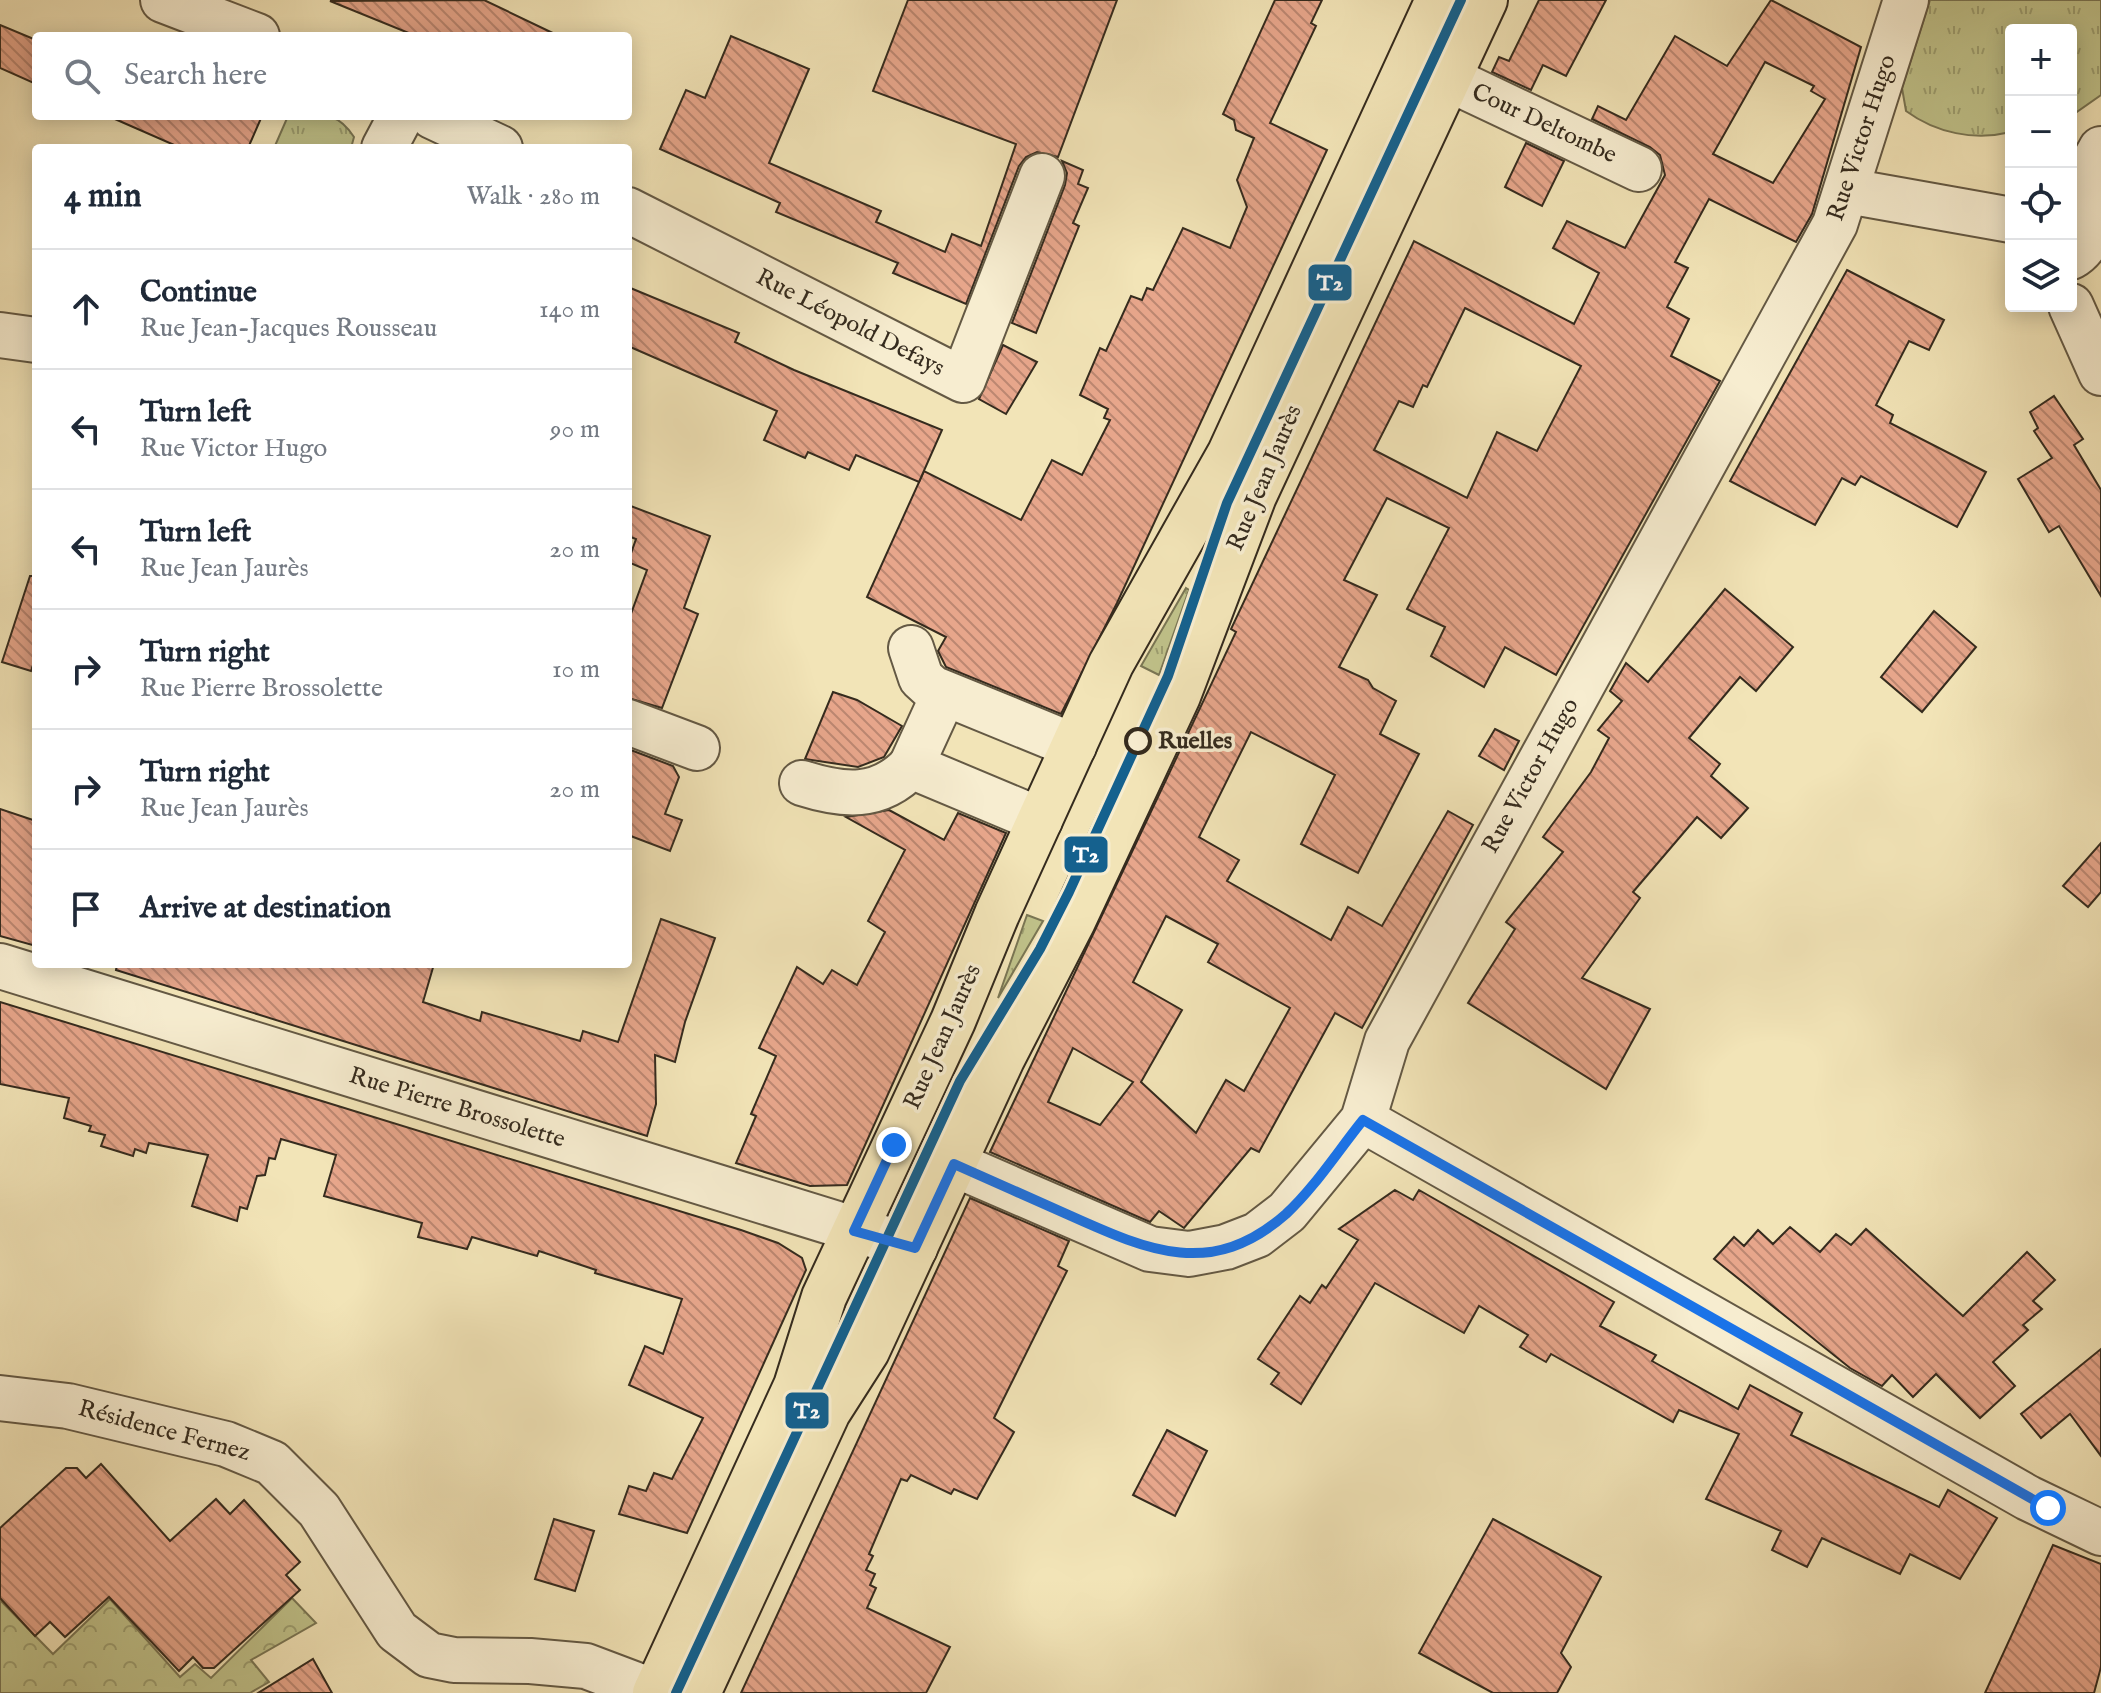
<!DOCTYPE html>
<meta charset="utf-8">
<style>
:root{--surface:#fff;--page:#f2f2f3;--text:#1f2937;--muted:#747a83;--line:#e0e1e3}
body{margin:0;font-family:"IM FELL English",serif;background:var(--page);color:var(--text)}
.controls{position:absolute;right:24px;top:24px;display:grid;overflow:hidden;border-radius:8px;box-shadow:0 4px 20px #0003}
.controls button{width:72px;height:72px;display:grid;place-items:center;padding:0;border:0;border-bottom:2px solid var(--line);background:var(--surface);color:var(--text);font:40px sans-serif}
.stop{position:absolute;width:24px;height:24px;margin:-18px;border:6px solid #1a73e8;border-radius:50%;background:#fff}
.stop.end{background:#1a73e8;border-color:#fff;box-shadow:0 2px 8px #0008}
.list{margin:0;padding:0;list-style:none}
h2{display:flex;justify-content:space-between;align-items:center;height:104px;margin:0;padding:0 32px;font-size:34px}
h2 small{font-size:26px;font-weight:400;color:var(--muted)}
.list li{display:grid;grid-template-columns:52px 1fr auto;gap:24px;align-items:center;box-sizing:border-box;height:120px;padding:0 32px;border-top:2px solid var(--line)}
.list b{display:block;font-size:30px;white-space:nowrap}
.list p{margin:0;font-size:26px;white-space:nowrap;color:var(--muted)}
.list em{font-size:26px;font-style:normal;color:var(--muted)}
.icon{flex:none;width:44px;height:44px;fill:none;stroke:currentColor;stroke-width:2;stroke-linecap:round;stroke-linejoin:round}
.map{position:relative;flex:none;width:2101px;height:1693px;overflow:hidden}
.search{position:absolute;background:var(--surface);box-shadow:0 4px 20px #0003;left:32px;top:32px;width:600px;height:88px;display:flex;align-items:center;gap:20px;box-sizing:border-box;padding:0 28px;border-radius:8px;color:var(--muted);font-size:30px}
.panel{position:absolute;background:var(--surface);box-shadow:0 4px 20px #0003;left:32px;top:144px;width:600px;height:824px;border-radius:8px}
.map>svg:first-child{display:block}
</style>
<div class="map">
<svg width="2101" height="1693" viewBox="0 0 2101 1693">
<defs>
<pattern id="grass-tufts" width="24" height="20" patternUnits="userSpaceOnUse" patternTransform="scale(2)"><rect width="24" height="20" fill="#c0c28a"/><path d="M3 7l-1-3M5 7V3M7 7l1-3M15 17l-1-3M17 17v-4M19 17l1-3" fill="none" stroke="#9d9e70"/></pattern>
<pattern id="forest-crowns" width="20" height="18" patternUnits="userSpaceOnUse" patternTransform="scale(2)"><rect width="20" height="18" fill="#c0c28a"/><path d="M2 6a3 3 0 1 1 6 0M12 15a3 3 0 1 1 6 0" fill="none" stroke="#9d9e70"/></pattern>
<pattern id="building-back-hatch" width="6" height="6" patternUnits="userSpaceOnUse" patternTransform="scale(2)"><rect width="6" height="6" fill="#e7a68b"/><path d="M-1 5l2 2M0 0l6 6M5-1l2 2" fill="none" stroke="#bc8771"/></pattern>
</defs>
<rect width="100%" height="100%" fill="#f2e4b7"/>
<filter id="stains"><feTurbulence type="fractalNoise" baseFrequency=".0025" numOctaves="4"/><feColorMatrix values="0 0 0 0 .2 0 0 0 0 .09 0 0 0 0 .02 0 0 0 .5 -.17"/></filter>
<radialGradient id="worn" r=".72"><stop offset=".6" stop-color="#630" stop-opacity="0"/><stop offset="1" stop-color="#630" stop-opacity=".3"/></radialGradient>
<g fill="url(#grass-tufts)" stroke="#7a7654" stroke-width="2">
<path d="M1930,0H2101V95L2071,116V30H2011V132C1974,141 1936,133 1906,111L1902,88Z"/>
<path d="M288,116C319,116 335,108 354,137L351,148H274Z"/>
<polygon points="1186,588 1189,590 1159,675 1141,666"/>
<polygon points="1027,915 1043,921 998,998"/>
</g>
<polygon fill="url(#forest-crowns)" stroke="#7a7654" stroke-width="2" points="292,1598 316,1623 251,1660 269,1682 250,1693 0,1693 0,1600 53,1654 110,1599 180,1677 195,1664 211,1678"/>
<g fill="url(#building-back-hatch)" stroke="#352b1e" stroke-width="2" fill-rule="evenodd">
<polygon points="484,0 559,36 416,36 330,1"/>
<polygon points="908,0 1117,0 1058,157 1037,152 1026,157 1019,166 966,304 893,273 898,263 776,212 780,203 660,149 686,90 705,98 731,36 809,69 769,163 881,211 876,222 945,252 952,234 981,246 1016,144 873,91"/>
<polygon points="1275,0 1322,0 1311,23 1316,26 1270,123 1327,150 1117,603 1061,714 946,667 938,651 946,637 867,597 924,471 1021,520 1052,460 1082,475 1110,420 1104,418 1108,409 1080,395 1100,348 1106,351 1131,296 1142,300 1147,288 1153,290 1183,228 1230,248 1247,207 1237,180 1254,138 1236,130 1234,120 1223,114"/>
<polygon points="1539,0 1606,0 1566,76 1543,65 1531,90 1492,72 1499,57 1509,61"/>
<path d="M1771,0L1861,47L1812,214L1796,242L1709,199L1675,262L1688,268L1667,307L1689,319L1671,356L1720,381L1556,675L1505,647L1484,687L1431,656L1445,627L1407,609L1449,528L1387,498L1344,580L1377,595L1339,667L1368,680L1373,688L1396,701L1380,734L1419,754L1358,873L1301,844L1335,775L1251,732L1199,837L1239,860L1227,881L1331,940L1348,907L1382,926L1448,811L1473,825L1362,1028L1335,1013L1259,1152L1251,1148L1184,1228L1159,1211L1150,1222L990,1152L1236,632L1231,629L1414,241L1574,324L1599,273L1553,248L1567,221L1625,248L1665,175L1660,155L1650,147L1592,119L1598,106L1626,120L1675,36L1727,66ZM1765,62L1814,86L1811,91L1825,99L1773,183L1713,154ZM1465,308L1581,366L1537,451L1497,432L1467,498L1374,450L1399,401L1413,407L1423,385L1427,387ZM1166,916L1218,944L1208,962L1290,1008L1244,1091L1226,1080L1196,1133L1141,1082L1182,1010L1133,982ZM1073,1048L1133,1082L1100,1125L1048,1102Z"/>
<polygon points="0,25 36,40 36,84 0,68"/>
<polygon points="108,116 262,116 248,148 181,148"/>
<polygon points="1526,143 1564,161 1542,206 1505,187"/>
<polygon points="1062,161 1083,170 1078,184 1088,188 1073,223 1079,226 1036,333 1012,323 1065,185 1067,173"/>
<polygon points="1847,270 1944,320 1929,350 1909,341 1876,405 1893,415 1890,423 1986,472 1957,527 1861,476 1855,485 1842,478 1815,525 1730,481"/>
<polygon points="628,287 739,333 735,342 794,370 942,430 919,482 856,455 849,470 808,452 805,458 764,440 777,411 628,346"/>
<polygon points="1003,345 1037,362 1006,414 979,399"/>
<polygon points="2054,396 2083,439 2074,445 2101,490 2101,596 2059,526 2049,532 2018,479 2052,458 2034,431 2038,428 2030,412"/>
<polygon points="628,505 710,536 684,608 698,614 662,708 628,698 628,622 647,570 628,562 636,539 628,536"/>
<polygon points="30,576 36,576 36,656 31,671 2,662"/>
<polygon points="1725,589 1793,647 1756,691 1740,677 1689,738 1720,764 1711,776 1748,808 1721,838 1697,817 1633,892 1640,898 1582,978 1650,1009 1606,1089 1468,1003 1515,929 1506,922 1563,852 1543,837 1591,772 1609,738 1598,730 1622,701 1610,691 1626,663 1648,682"/>
<polygon points="1934,611 1976,647 1922,712 1881,677"/>
<polygon points="833,692 857,700 902,726 884,757 858,767 805,759"/>
<polygon points="1495,729 1519,741 1504,770 1479,756"/>
<polygon points="628,749 673,766 679,777 665,814 682,820 670,851 628,835"/>
<polygon points="0,809 36,821 36,946 0,936"/>
<polygon points="889,810 944,840 958,813 1006,833 847,1185 810,1186 736,1163 756,1116 751,1114 776,1056 759,1048 797,967 823,984 832,970 857,985 885,932 868,921 905,850 846,817"/>
<polygon points="2101,843 2101,892 2088,907 2063,886"/>
<polygon points="661,919 715,938 685,1022 675,1062 655,1055 656,1104 647,1136 116,970 117,964 434,964 423,1002 480,1021 482,1012 580,1041 583,1031 618,1042"/>
<polygon points="0,1002 741,1230 778,1243 802,1258 806,1270 687,1533 619,1514 629,1486 646,1491 654,1473 672,1479 703,1418 629,1385 645,1346 663,1354 682,1299 595,1273 596,1270 539,1251 537,1256 472,1237 467,1249 418,1237 422,1223 324,1196 336,1155 281,1139 275,1159 269,1158 265,1175 257,1176 247,1209 240,1207 237,1221 192,1206 208,1155 149,1143 146,1153 135,1149 133,1156 101,1146 105,1135 89,1131 91,1126 64,1118 69,1098 0,1084"/>
<polygon points="1395,1190 1413,1200 1419,1190 1614,1302 1600,1326 1656,1355 1652,1361 1738,1409 1750,1385 1802,1413 1791,1435 1939,1507 1948,1490 1997,1518 1960,1579 1910,1554 1900,1574 1822,1538 1807,1567 1772,1550 1781,1531 1706,1499 1739,1434 1679,1410 1673,1422 1551,1354 1546,1362 1520,1347 1528,1335 1479,1306 1464,1333 1375,1283 1301,1404 1271,1384 1279,1373 1258,1359 1300,1296 1310,1303 1322,1285 1326,1288 1358,1240 1339,1229"/>
<polygon points="970,1198 1069,1241 1058,1266 1067,1271 994,1418 1014,1432 977,1499 954,1489 951,1494 911,1475 907,1481 901,1479 869,1554 873,1556 866,1570 875,1574 870,1585 876,1588 867,1608 950,1647 926,1693 741,1693"/>
<polygon points="1790,1227 1820,1252 1836,1234 1851,1245 1866,1229 1963,1316 2027,1252 2055,1280 2033,1301 2042,1309 2023,1325 2028,1330 1993,1362 2015,1386 1980,1418 1936,1374 1913,1397 1892,1375 1882,1386 1850,1368 1714,1259 1734,1237 1744,1246 1758,1230 1773,1244"/>
<polygon points="2101,1349 2101,1456 2070,1414 2041,1438 2021,1414"/>
<polygon points="1167,1430 1207,1451 1175,1516 1133,1495"/>
<polygon points="101,1464 170,1541 216,1499 230,1514 244,1500 300,1562 286,1575 300,1590 214,1668 203,1668 193,1657 179,1671 109,1597 65,1637 50,1622 35,1636 0,1598 0,1528 66,1468 77,1468 86,1478"/>
<polygon points="554,1519 594,1531 575,1591 535,1579"/>
<polygon points="1493,1519 1601,1577 1561,1653 1571,1667 1557,1693 1493,1693 1419,1653"/>
<polygon points="2053,1545 2101,1564 2101,1667 2094,1693 1985,1693"/>
<polygon points="313,1659 332,1693 258,1693"/>
</g>
<g fill="none" stroke-linecap="round" stroke-linejoin="round">
<defs>
<g id="minor">
<polyline points="163,0 257,36"/>
<polyline points="1449,79 1639,169"/>
<polyline points="432,116 500,148"/>
<polyline points="384,148 401,116"/>
<polyline points="1848,191 2011,220"/>
<path d="M2071,195C2097,209 2097,242 2071,257"/>
<polyline points="2075,196 2101,149"/>
<polyline points="628,210 963,380 1042,176"/>
<polyline points="2071,306 2101,373"/>
<polyline points="0,335 36,340"/>
<polyline points="911,648 921,678 932,688 1074,746"/>
<polyline points="628,722 697,748"/>
<polyline points="911,766 944,694"/>
<path d="M802,783C843,796 879,800 911,766L1040,820"/>
<polyline points="0,966 915,1248"/>
<polyline points="1363,1120 2028,1498 2101,1533"/>
<polyline points="954,1164 1150,1249 1189,1254 1226,1247 1257,1235 1287,1212 1363,1120 1387,1041 1835,224 1906,0"/>
<polyline points="0,1398 68,1406 226,1444 272,1463 319,1510 397,1631 429,1655 454,1660 530,1661 586,1666 655,1692"/>
</g>
<g id="major">
<polyline points="655,1693 796,1386 824,1297 953,1021 997,914 1111,664 1230,453 1438,0"/>
<polyline points="698,1693 828,1412 867,1351 1002,1059 1073,921 1178,696 1254,496 1485,0"/>
</g>
</defs>
<use href="#minor" stroke="#645944" stroke-width="48"/>
<use href="#major" stroke="#352b1e" stroke-width="48"/>
<use href="#minor" stroke="#f7edd0" stroke-width="44"/>
<use href="#major" stroke="#f2e4b7" stroke-width="44"/>
<defs>
<polyline id="tram-1" points="676,1693 960,1081 1040,949 1069,892 1168,676 1227,503 1461,0"/>
</defs>
<use href="#tram-1" stroke="#f7edd0" stroke-width="16"/>
<use href="#tram-1" stroke="#15618e" stroke-width="10"/>
</g>
<g fill="none" stroke-linecap="round" stroke-linejoin="round">
<path stroke="#1a73e8" stroke-width="10" d="M894,1145L854,1231L915,1248L954,1164C993,1181 1032,1199 1071,1216C1149,1251 1212,1279 1286,1214C1315,1187 1338,1151 1363,1120L2048,1508"/>
</g>
<circle fill="#f7edd0" stroke="#352b1e" stroke-width="4" cx="1138" cy="741" r="12"/>
<g text-anchor="middle" dominant-baseline="central" stroke-width="7" stroke-linejoin="round" paint-order="stroke">
<g font-size="24" fill="#352b1e" stroke="#f7edd0">
<text transform="translate(1544 124) rotate(25)">Cour Deltombe</text>
<text transform="translate(1862 138) rotate(-72)">Rue Victor Hugo</text>
<text transform="translate(850 323) rotate(27)">Rue Léopold Defays</text>
<text transform="translate(1265 478) rotate(-67)">Rue Jean Jaurès</text>
<text transform="translate(1531 776) rotate(-61)">Rue Victor Hugo</text>
<text transform="translate(943 1037) rotate(-66)">Rue Jean Jaurès</text>
<text transform="translate(457 1108) rotate(17)">Rue Pierre Brossolette</text>
<text transform="translate(164 1431) rotate(15)">Résidence Fernez</text>
</g>
<g font-size="24" font-weight="bold" fill="#352b1e" stroke="#f7edd0" text-anchor="start">
<text x="1158" y="741">Ruelles</text>
</g>
</g>
<g stroke="#f7edd0" stroke-width="3">
<rect x="1307" y="263" width="46" height="39" rx="8" fill="#15618e"/>
<rect x="1063" y="835" width="46" height="39" rx="8" fill="#15618e"/>
<rect x="784" y="1391" width="46" height="39" rx="8" fill="#15618e"/>
</g>
<g font-size="22" text-anchor="middle" font-weight="bold" fill="#fff">
<text x="1330" y="290">T2</text>
<text x="1086" y="862">T2</text>
<text x="807" y="1418">T2</text>
</g>
<rect width="100%" height="100%" filter="url(#stains)"/>
<rect width="100%" height="100%" fill="url(#worn)"/>
</svg>
<div class="controls">
<button>+</button>
<button>−</button>
<button><svg class="icon" aria-label="locate" viewBox="0 0 24 24"><circle cx="12" cy="12" r="6"/><path d="M12 2v4M12 18v4M2 12h4M18 12h4"/></svg></button>
<button><svg class="icon" aria-label="layers" viewBox="0 0 24 24"><path d="M12 4l9 5-9 5-9-5zM3 14l9 5 9-5"/></svg></button>
</div>
<div class="stop" style="left:2048px;top:1508px"></div>
<div class="stop end" style="left:894px;top:1145px"></div>
<div class="search"><svg class="icon" aria-label="search" viewBox="0 0 24 24"><circle cx="10" cy="10" r="6"/><path d="M15 15l6 6"/></svg>Search here</div>
<section class="panel">
<h2>4 min<small>Walk · 280 m</small></h2>
<ul class="list">
<li><svg class="icon" aria-label="ahead" viewBox="0 0 24 24"><path d="M12 20V5M6 11l6-6 6 6"/></svg><div><b>Continue</b><p>Rue Jean-Jacques Rousseau</p></div><em>140 m</em></li>
<li><svg class="icon" aria-label="left" viewBox="0 0 24 24"><path d="M17 20v-9H6M10 6l-5 5 5 5"/></svg><div><b>Turn left</b><p>Rue Victor Hugo</p></div><em>90 m</em></li>
<li><svg class="icon" aria-label="left" viewBox="0 0 24 24"><path d="M17 20v-9H6M10 6l-5 5 5 5"/></svg><div><b>Turn left</b><p>Rue Jean Jaurès</p></div><em>20 m</em></li>
<li><svg class="icon" aria-label="right" viewBox="0 0 24 24"><path d="M7 20v-9h11M14 6l5 5-5 5"/></svg><div><b>Turn right</b><p>Rue Pierre Brossolette</p></div><em>10 m</em></li>
<li><svg class="icon" aria-label="right" viewBox="0 0 24 24"><path d="M7 20v-9h11M14 6l5 5-5 5"/></svg><div><b>Turn right</b><p>Rue Jean Jaurès</p></div><em>20 m</em></li>
<li><svg class="icon" aria-label="arrive" viewBox="0 0 24 24"><path d="M6 21V4h12l-3 4 3 4H6"/></svg><div><b>Arrive at destination</b></div></li>
</ul>
</section>
</div>
